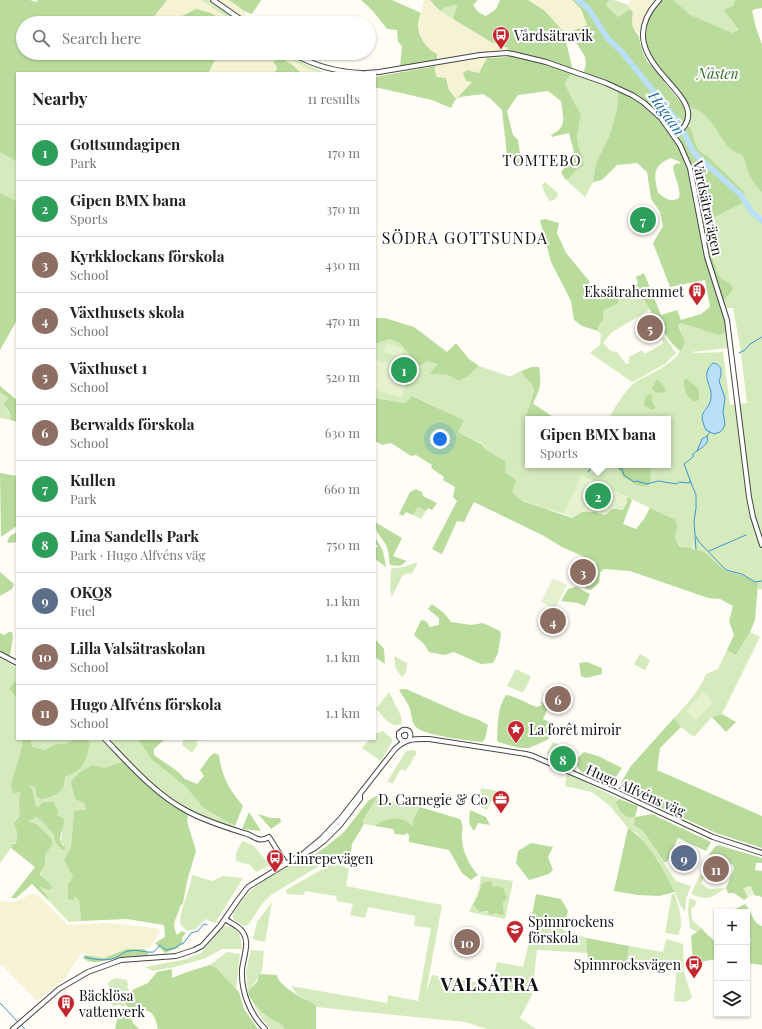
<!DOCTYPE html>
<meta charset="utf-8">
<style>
:root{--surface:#fff;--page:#f2f2f2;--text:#222;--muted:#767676;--line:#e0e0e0;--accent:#b45309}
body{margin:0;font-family:"Playfair Display",serif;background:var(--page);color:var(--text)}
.controls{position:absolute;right:12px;bottom:12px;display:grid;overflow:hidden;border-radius:0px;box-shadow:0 1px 3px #0004}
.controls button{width:36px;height:36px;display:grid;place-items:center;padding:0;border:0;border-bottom:1px solid var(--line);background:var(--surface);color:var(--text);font:20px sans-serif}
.you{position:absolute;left:440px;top:439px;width:14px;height:14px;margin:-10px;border:3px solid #fff;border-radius:50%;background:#1a73e8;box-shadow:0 0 0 6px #1a73e833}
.badge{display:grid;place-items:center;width:26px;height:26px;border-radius:50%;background:var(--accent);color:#fff;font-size:13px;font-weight:700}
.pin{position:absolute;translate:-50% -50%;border:2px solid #fff;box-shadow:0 1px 4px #0006}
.popup{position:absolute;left:525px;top:416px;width:146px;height:52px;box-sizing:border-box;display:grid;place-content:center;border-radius:0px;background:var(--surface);filter:drop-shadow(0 1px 3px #0005);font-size:13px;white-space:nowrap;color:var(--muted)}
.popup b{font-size:15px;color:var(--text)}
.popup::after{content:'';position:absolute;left:50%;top:100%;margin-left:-8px;border:8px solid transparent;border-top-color:var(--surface)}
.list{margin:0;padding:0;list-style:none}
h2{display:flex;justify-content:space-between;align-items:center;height:52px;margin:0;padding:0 16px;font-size:17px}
h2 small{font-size:13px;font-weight:400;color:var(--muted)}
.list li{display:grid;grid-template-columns:26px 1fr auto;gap:12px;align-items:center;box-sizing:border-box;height:56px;padding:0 16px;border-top:1px solid var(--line)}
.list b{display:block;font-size:15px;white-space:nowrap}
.list p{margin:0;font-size:13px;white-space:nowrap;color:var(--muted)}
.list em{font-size:13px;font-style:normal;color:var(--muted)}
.icon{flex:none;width:22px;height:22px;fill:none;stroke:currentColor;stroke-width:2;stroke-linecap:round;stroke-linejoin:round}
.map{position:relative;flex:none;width:762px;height:1029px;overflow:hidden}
.search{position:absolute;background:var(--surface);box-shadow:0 1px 3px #0004;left:16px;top:16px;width:360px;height:44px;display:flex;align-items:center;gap:10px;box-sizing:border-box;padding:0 14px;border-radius:22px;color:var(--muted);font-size:15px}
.panel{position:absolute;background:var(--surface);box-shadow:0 1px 3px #0004;left:16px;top:72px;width:360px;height:668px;border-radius:0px}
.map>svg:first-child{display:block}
</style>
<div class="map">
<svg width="762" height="1029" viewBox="0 0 762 1029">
<rect width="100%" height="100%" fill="#fffdf5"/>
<g fill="#f6f3d4">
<polygon points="167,0 201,0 235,23 227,23 211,13 182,16 182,23 152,23 153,18"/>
<polygon points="218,0 229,0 237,5 245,12 245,18"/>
<polygon points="424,0 430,0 440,11 480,36 491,42 509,48 508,50 488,51 488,56 479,73 467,70 464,73 472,82 455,100 449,90 448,81 437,77 435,72 435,66 439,66 437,54 429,50 423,43 420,35 418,19 421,13"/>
<polygon points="528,0 572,0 581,9 587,25 570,32 564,32 545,11"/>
<polygon points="631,0 654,0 641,24 640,33 633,30 632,20 633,12 628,5"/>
<polygon points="216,53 281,53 299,64 316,72 324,73 301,73 294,66 277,67 276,71 273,73 236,73 235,71 227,73 208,73 214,62"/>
<polygon points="32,894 39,896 67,925 110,923 157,928 160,931 150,948 127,949 104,958 81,953 66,977 37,1001 2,965 0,965 0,901 14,902"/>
</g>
<g fill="#d5ebbd" fill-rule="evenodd">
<polygon points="201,0 208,0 241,23 235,23"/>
<polygon points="609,0 614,0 628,5 630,9 618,17 606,5"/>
<path d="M660,0H762V8L755,9L752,11L756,28L762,45V589L760,590L740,576L719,573L694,553V544L693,549L681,547L674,538L677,527L676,520L582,476L564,514C552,510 517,501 511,492C507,482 505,471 505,461L485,449L483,444L458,432L464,420L413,396L405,403L375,398V344L390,339L400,343L411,357L439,364L431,374L448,375L457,381L468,376L479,366L508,376H511L521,371C524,379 534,383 534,391L524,422L528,425V465H668V419H609C614,407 624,393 633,384C637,380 642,378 647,376C668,365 693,353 678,324L681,323L718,335L726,331L728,348L691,352L697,353L723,352L730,405L747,403L740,346L733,308H725L706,248L678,137L689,126L691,107L680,93L666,78L644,44V32L649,16Z"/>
<polygon points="457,5 453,19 440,11 445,7"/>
<path d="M281,53H288L305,64L323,72C308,72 294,61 281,53Z"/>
<path d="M573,72L618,89L617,109L610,136L596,163L593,182L585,197L565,179H569L577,169L584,166L583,157L579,148L577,137L581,113C574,105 571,94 565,85L566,81Z"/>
<polygon points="0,152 17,162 17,201 0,193"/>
<polygon points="545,182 557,192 558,196 554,200 550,201 546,196 542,185"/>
<polygon points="636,285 651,309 612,332 603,343 611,351 617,352 626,364 629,363 629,357 640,351 641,350 645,354 662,344 663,342 661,338 665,337 676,353 665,364 632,382 590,353 600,345 601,335 598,331 598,327 603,320 604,310 619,303 617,296"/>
<polygon points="0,392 8,398 6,409 11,415 11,420 0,418"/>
<polygon points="418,507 426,511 421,519 413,515"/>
<polygon points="418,562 412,574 408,573 402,576 392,597 390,590 391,570 393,568 404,567"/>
<path d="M750,632L760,637L722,714L712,717L694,737L681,727L674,718C688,703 698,693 706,674L718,669L727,650L736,655Z"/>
<polygon points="640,654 650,660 646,669 644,670 634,664"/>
<polygon points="394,656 407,663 406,672 402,677 396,669"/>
<path d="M0,658L17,668V681L13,683L9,689L17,698V739H23L19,758L20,816L15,820C16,828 22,843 12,844L11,848L0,863Z"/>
<polygon points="516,669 530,676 531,677 524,691 522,692 507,686"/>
<path d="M389,692L401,716L402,724C390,729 384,717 376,709Z"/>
<polygon points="383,731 393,740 381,761 362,748 370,739 375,739 375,734"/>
<polygon points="31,739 75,739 65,744 56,745 45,750 37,748 32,746"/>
<path d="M86,739H103L124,761L104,768L84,803L86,810L74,812L71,847L64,860L73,877L68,884L79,900L81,921L69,922L48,900L49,898L40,888L41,871L45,855L50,848L49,836L37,824L28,821L36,815C42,821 49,827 53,834C56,840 56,843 60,848L64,845L61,842L62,832L59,816L36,807L34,798L27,786H35L36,795L65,785L66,776C83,774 88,756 90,742Z"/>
<path d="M108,739H138L151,759L186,787L204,807L235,826C229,825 223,824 217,823C173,811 139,771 108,739Z"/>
<polygon points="184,739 202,739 200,741 199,740 196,742 198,744 192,753 182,745"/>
<polygon points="553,742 576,753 575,766 577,772 554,762 547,753"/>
<path d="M413,750L416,751V755L413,757C413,762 408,767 405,771L401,769L393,783L387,782L406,751Z"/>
<polygon points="567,773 619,799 616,803 635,817 635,825 643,831 676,881 691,886 686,899 685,912 680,905 675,892 668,879 651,852 637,833 628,828 610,806 592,792 565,786"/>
<polygon points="481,788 497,791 495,801 491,801 487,810 478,806"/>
<path d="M379,794L386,802L391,801L420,806L415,815L412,827C403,815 385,818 375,826L364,824L363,822Z"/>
<polygon points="242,841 253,845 270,865 256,872 250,865 236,861 236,853"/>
<path d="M310,856L319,866L271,895L262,904L248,925L244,926L233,919C232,913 236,910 239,905C255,880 284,869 310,856Z"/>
<polygon points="335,862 349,869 346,886 442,905 426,993 432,975 492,985 497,962 523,967 533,926 563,930 587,938 586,947 588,953 537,950 532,995 520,1018 536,1029 487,1029 465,1022 316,1007 297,994 291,986 387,1003 388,995 418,1001 431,928 414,926 415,916 368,907 365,918 350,915 353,904 337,901 336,896 305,891 304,895 287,894 286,890"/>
<path d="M192,875L212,881L223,876L243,878L215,923L205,919L196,929L187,931L180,924C180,907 190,892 192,875Z"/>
<path d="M700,875H706L701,883L709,889L726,888C711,897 709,902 691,894Z"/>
<path d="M481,876L513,881L505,919L469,912L479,890ZM481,885L493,888L503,902L504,911C496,913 488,910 480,912L474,902L478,896Z"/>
<path d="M672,894H675C678,906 685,922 678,935L665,933Z"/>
<polygon points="689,899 692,899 696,901 695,906 691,909 692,920 701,928 697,932 690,928 688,911"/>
<polygon points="272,902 265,942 253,939 257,922"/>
<path d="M224,926C239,927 241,935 242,949H222L206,958L175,967L153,971L145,967L187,959L201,953Z"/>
<polygon points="666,939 683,944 684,972 692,998 685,1002 674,1001 677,963 627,959 629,946 663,952"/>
<polygon points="251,950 264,951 262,971 248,993 246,971"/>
<polygon points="227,952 240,954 236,990 210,965"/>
<polygon points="116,978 127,980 128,985 127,986 130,994 124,1007 119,1005 113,1006 111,1004 112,1000 108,996 111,995 108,983 111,980"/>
<path d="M252,998L280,1021L286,1029H271C262,1020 256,1010 252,998Z"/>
</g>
<g fill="#b9dc9c" fill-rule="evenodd">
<polygon points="0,0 30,0 36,2 38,0 167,0 153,18 152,23 23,23 23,53 216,53 214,62 208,73 17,73 17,162 0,152"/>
<path d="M229,0H261L252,14C243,12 237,5 229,0Z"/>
<path d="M361,0H392L421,13C413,29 423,47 437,54V60L400,66L402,46L398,42L397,30L387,29L373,11Z"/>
<path d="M430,0H478L473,5L478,12L486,16L496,9L500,0H528L545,11L564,32L573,72L566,81L565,85C571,94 574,105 581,113L577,137L579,148L583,157L584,166L577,169L569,179H565L561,172L569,163V157L575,156L569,133L552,137L551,135C568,127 563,117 561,101L548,91L518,95L507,111L513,135L518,140L522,167L507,155L502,110L491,99L483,94L460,97L455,100L451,108L432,100L379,88H375V77L435,66V72L437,77L446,78L449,90L456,99L472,82L466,81L463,73L467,70L479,73L488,56L489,58L507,57L508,48L491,42L453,19L457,5L445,7L440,11Z"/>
<path d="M572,0H609L606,5L618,17L630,9L633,12C631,23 632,29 639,36C640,46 643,53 647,61L683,105C686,111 686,118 684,124C696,128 692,140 698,149C701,154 706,154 710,158C712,160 714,163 716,165C726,174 736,183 745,193L741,196L744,202L699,225C703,262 722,296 727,332L718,335L681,323L678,325L685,342L681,351C669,347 644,298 636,285L638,283L636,277L644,273L661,315L677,310L681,320L701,314L710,307L705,280L670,287L653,243L663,226L660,212L651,199L647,172L637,163L617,165L602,180L593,182L596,163L610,135L617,109L618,89L583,76L586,63L585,57L570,32L587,25L581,9ZM671,158L680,162V164L677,163L673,166C674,178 681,186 679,198C670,203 665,198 658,193C654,176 652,165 671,158Z"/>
<path d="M661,0H673L690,15L732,33L739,30L724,10L734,5L735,0H762V8L755,9L752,11L756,28L762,45V192C756,186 751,179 748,171C746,167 745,160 743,156C740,153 735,153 732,150C719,139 711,111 691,108C684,96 674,85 665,74C661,69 656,65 653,60C640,39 646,17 661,0Z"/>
<polygon points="196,9 211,13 227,23 182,23 182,16"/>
<polygon points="281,58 294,66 301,73 273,73 276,71 277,67 273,62"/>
<polygon points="0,193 17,201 17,320 0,350"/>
<polygon points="545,219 559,223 557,233 566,253 590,282 587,285 597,297 612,288 617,296 619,303 604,310 603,320 598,327 598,331 582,326 574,320 571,301 551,262 540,220"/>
<path d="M711,255C714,262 716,271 720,277C725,283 732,281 733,290L723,301L709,256Z"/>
<polygon points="375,318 385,318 414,327 447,352 456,343 469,359 479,366 468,376 458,381 448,375 430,374 438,364 426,361 421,366 411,357 400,343 390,339 375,344"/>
<path d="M532,367H539C542,385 540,388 533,404C541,408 551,417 559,419H528V425L524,422L534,391C534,383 524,379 521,371Z"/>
<path d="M687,379L699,389V398L696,402C686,399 684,389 684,380Z"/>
<polygon points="658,380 663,385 666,390 663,393 655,392 652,388 656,381"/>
<polygon points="0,386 17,400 17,422 11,420 11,415 4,404 8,398 0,392"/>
<polygon points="649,394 652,395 652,402 656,408 652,410 644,406 645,398"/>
<path d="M412,396L464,420L458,432L483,445L485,449L505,461L506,473L516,480L512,493L523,501L572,518L582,512H595L605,515C614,509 607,507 622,510L627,503V497L632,500L623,524L636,529L644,519L650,508L676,520L677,527L675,538L680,547L690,548L704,552L725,571L742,575L758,583L755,620L750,632L736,655L727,650L734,635L729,621L733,606L720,599L708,598L630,571L604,569L600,572L599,583L591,590L585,589L596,562L562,547L544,536L474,502L464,522L457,521L442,554L432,549L457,501L453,497L455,487L443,480L444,477L431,468L432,465L416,455L411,456L391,443L382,445L375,441V398L405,403Z"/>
<path d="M620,465H651L650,484L647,486C634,488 634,481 624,478L619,470Z"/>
<polygon points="0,473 17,476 17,526 1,537"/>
<polygon points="416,489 422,492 423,496 437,503 432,510 428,508 426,511 418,507 413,515 406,512 403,516 399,514 410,492"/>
<path d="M375,522L402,538L393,556L407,561L400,566L390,565C389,558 389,551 386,545C381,536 375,533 375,522Z"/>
<polygon points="17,532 17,542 9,543 7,541 10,536"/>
<polygon points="375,537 383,551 386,567 375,559 375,549 378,546 375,544"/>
<polygon points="0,572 14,584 12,589 0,596"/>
<polygon points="576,587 590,594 585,606 578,603 561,601 568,589"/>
<polygon points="432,604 444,613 451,622 471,625 483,623 500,631 501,634 498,653 493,663 481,664 454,652 444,655 429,652 424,644 414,635 421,620 426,621 430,627 439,625 439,618 428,609"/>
<polygon points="9,632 12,632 13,637 10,656 0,651 0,633 4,635"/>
<polygon points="376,640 384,649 385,664 375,657"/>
<polygon points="587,662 602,668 602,674 586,678 581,676 579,663"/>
<polygon points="17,681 17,698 9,689 13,683"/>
<path d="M402,689H406L465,715L477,719L488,725L485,739L482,742C470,741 422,735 416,727C411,722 412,715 410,709C408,703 403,696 399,690Z"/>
<path d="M506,695C515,696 527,704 537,707L542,705L540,701L547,706V710L543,719L561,728L554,737L551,735L547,740L529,748H520L498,742L497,739C498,724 497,708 506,695Z"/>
<polygon points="722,714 736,722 726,732 712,717"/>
<polygon points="674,718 681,727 660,748 657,770 762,816 762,848 716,833 642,799 623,793 620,790 619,786 631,766"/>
<path d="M23,739H31L32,746L37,748L45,750L56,744H65L75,739H86L90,742C88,757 83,773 66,776C65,779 65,783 64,786C60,794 48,799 40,799L36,795L35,786H28L32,789L36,807H39L42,803L53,801L58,812L57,815L64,819C65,826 58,836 61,842C62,845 64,846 65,848L64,850C54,846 56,838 52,832C47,826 42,821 36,816L34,819L28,821L37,824L49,836L52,840V845L45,855V865L41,871L40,875L52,886L51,889L49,890L41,887L40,888L49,898L48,900L32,884L16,898H11L35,867L11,848L12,844H15C20,837 16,829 14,822L20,816L19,800L20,792L13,793L11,785L19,758Z"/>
<path d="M138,739H165L154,749V755L177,771L185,779L197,784L204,776L200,770C205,764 208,757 214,753L219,755C222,778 229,789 243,806L235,826L204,808L186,787L151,759Z"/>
<path d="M584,752L598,756L622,768L612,783L607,785C594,778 562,770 584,752Z"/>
<path d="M124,761L178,808L188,814L187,821L196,851L187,881L183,903L180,906C178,918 170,922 177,935L182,931L186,933L182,938L183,942L178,948L165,953L155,943L165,937L164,925L127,919L81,921L79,900L75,896L73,900L68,899V884L73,877L64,860L71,847L74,811L80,810H86L84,803L75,799L71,782L80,772L93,765L104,768Z"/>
<polygon points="379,794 363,821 364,824 352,844 349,866 340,859 334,858 319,866 311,857 327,846 344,832 368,801"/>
<polygon points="619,799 638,806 635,817 653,814 658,817 711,842 706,851 678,838 667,862 664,862 643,831 634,825 635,817 627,817 620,811 616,802"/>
<path d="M420,807L460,819C465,828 461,829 462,837C462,851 469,865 478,875L471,880L462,873L449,850L409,842V835L407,833L404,835L395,834L393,829L375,826C385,817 403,815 412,826L415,815Z"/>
<path d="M470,810L486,817L490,825L478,823L474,831C468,824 469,819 470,810Z"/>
<polygon points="249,812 261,831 242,829"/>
<polygon points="258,814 271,818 280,818 281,822 271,829"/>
<path d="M628,828C649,841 664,871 675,892L659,896L638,895L614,891Z"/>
<polygon points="531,843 553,847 548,857 553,870 549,874 529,880 516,863 518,851"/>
<path d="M718,845L762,858V863H756L755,870L762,871V897L754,895L753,891L746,894L748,897L744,900L734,893H728L726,888L734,869L733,865L716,856L711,867L705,864C708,858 711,848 718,845Z"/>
<polygon points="491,881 493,887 497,886 503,888 507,898 503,902 504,914 500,915 496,913 489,915 488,911 486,911 480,912 473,905 478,896 481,885 485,882"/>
<polygon points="536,894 561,899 568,911 563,930 530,926"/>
<path d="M745,904C751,910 753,924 762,926V965L747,963V947L750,945V942L751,940L747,933V912H734L733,910Z"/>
<path d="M701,928C714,943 717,936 717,959L693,963L691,936L697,932Z"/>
<path d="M587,938L629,946L626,968L588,962C588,953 585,946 587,938Z"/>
<path d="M127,949H144L149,953L146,956C135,957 124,959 114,959C103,960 93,966 83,958L85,955L104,958Z"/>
<path d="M210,965L216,968L239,992L244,1009L258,1029H158C153,1009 151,1010 131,1011L129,1007L125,1005L132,990L148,983L157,972L172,969V978L187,972Z"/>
<path d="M259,974L277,975C278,986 304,999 314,1004L316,1007V1029H285C282,1023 277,1022 272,1019C262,1013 252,1003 248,993L250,989L257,982Z"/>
<polygon points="129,1014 133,1023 139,1029 115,1029 117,1020"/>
</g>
<g fill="#e6f2cf">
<polygon points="386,343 403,349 401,357 384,352"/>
<polygon points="375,359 410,369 402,398 375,390"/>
<polygon points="581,476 627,497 627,503 623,510 612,508 605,515 595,512 582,512 572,518 564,514"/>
<polygon points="553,578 567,585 555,609 541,602"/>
<polygon points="703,692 713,702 696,720 686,711"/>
<polygon points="751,886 754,895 748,897 743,888"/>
</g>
<g fill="#b9e0f7" stroke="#3f96cf">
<path d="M713,363C723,364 722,374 719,381L725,398L723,412L725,424L723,429L720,432L714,434L706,430C696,409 709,413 711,398C713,385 699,376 713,363Z"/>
<path d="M707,436C710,443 703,447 697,451L702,439Z"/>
</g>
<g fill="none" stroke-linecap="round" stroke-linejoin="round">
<g stroke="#3f96cf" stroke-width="1">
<polyline points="739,353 745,350 750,344 762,337"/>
<polyline points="707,436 710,432"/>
<polyline points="615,465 618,466 619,469 622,469 624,475 634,482 637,481 647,484 658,481 677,484 679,482 690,483 690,480 684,464 693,457 693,454 697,451"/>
<polyline points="588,472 591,468 596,470 603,465"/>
<polyline points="690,480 696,495 696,508 694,522 695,535 699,542 726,570 742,574 755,582 762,581"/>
<polyline points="695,537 696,549"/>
<polyline points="709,551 746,535"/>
<path d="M85,957C95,960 110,962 119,956C122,954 125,951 129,951C138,949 146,953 154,952L160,945L166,950L175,948L180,944H183L191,933L198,931L204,924L207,925"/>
<polyline points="0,1003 17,1021"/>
<polyline points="22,1026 25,1029"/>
</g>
<polyline stroke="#b9e0f7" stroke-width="5.5" points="578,0 588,8 608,39 622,52 668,109 679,123 694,153 741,195 752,212 762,221"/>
<defs>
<g id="minor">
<polyline points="213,0 246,23"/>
<path d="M659,0C599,65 730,97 674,136"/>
<path d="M292,53C314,66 337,72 362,73"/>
<polyline points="365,73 379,72 480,55 507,53 513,54 546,62 606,83 632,95 643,102 661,118 680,145 690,168 707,257 727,320 749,497 753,517 762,545"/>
<polyline points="0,654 17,663"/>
<path d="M105,739C130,765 155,794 187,811C205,821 225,827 244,833C254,835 258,844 269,837L286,864"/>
<path d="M404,741H402L399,737V733L403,730C410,729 412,734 409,740"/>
<path d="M304,853L322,838L341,818L395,749C407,738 414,739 429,739L526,754L533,756L614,791L713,837L762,853"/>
<path d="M225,919C229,922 236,925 240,929C252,940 243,957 242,970C241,992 250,1014 265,1029"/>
<polyline points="13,1029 59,989 88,972 121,960 176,956 194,950 202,946 220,926 238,900 248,887 292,860 315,848 324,841 340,825 360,799 360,795"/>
</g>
</defs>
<use href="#minor" stroke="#444" stroke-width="6"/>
<use href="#minor" stroke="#fff" stroke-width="4"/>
</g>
<defs>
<symbol id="bus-pin" viewBox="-11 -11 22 30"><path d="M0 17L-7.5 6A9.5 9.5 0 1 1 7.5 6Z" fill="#c4262e" stroke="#fff"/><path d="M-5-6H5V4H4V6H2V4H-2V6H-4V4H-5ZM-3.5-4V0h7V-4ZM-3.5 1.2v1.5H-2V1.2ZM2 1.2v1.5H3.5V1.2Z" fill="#fff"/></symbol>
<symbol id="building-pin" viewBox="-11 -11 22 30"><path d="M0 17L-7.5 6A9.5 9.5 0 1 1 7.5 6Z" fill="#c4262e" stroke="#fff"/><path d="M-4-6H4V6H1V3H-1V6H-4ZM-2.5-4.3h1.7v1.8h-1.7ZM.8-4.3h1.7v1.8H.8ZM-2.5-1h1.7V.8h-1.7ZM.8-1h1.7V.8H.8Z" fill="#fff"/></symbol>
<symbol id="sight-pin" viewBox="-11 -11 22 30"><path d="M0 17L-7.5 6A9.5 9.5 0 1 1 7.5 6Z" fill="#c4262e" stroke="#fff"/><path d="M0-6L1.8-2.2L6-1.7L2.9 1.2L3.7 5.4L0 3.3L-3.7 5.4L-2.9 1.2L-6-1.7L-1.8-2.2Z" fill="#fff"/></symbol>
<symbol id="office-pin" viewBox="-11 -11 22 30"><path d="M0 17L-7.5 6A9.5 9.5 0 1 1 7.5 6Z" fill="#c4262e" stroke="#fff"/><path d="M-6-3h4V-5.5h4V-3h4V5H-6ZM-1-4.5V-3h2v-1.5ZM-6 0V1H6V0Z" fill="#fff"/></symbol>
<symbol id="school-pin" viewBox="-11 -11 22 30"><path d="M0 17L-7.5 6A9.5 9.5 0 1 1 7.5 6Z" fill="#c4262e" stroke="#fff"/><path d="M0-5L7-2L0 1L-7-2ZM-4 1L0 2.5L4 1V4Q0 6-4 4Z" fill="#fff"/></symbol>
</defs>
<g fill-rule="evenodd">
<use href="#bus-pin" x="491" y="25" width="20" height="27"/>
<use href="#building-pin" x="687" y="281" width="20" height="27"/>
<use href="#sight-pin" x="506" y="719" width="20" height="27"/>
<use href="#office-pin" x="491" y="789" width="20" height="27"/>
<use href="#bus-pin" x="265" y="848" width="20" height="27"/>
<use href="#school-pin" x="505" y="919" width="20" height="27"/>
<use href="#bus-pin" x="684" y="954" width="20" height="27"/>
<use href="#building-pin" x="56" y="993" width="20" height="27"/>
</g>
<g text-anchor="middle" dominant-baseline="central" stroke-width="4" stroke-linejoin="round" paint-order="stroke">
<g font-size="14" fill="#111" stroke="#fff" text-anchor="start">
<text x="514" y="35">Vårdsätravik</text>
<text x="684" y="291" text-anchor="end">Eksätrahemmet</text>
<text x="529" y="729">La forêt miroir</text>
<text x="488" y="799" text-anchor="end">D. Carnegie &amp; Co</text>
<text x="288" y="858">Linrepevägen</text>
<text x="528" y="921">Spinnrockens<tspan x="528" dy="16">förskola</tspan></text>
<text x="681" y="964" text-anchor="end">Spinnrocksvägen</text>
<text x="79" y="995">Bäcklösa<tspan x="79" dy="16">vattenverk</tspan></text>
</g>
<g font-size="14" font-style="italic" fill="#2f6b1f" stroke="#fff">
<text x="718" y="73">Nåsten</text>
</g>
<g font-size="14" fill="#111" stroke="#fff">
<text transform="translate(708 208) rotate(78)">Vårdsätravägen</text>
<text transform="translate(636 790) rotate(24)">Hugo Alfvéns väg</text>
</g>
<g font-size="15" font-style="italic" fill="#1768a6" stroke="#fff">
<text transform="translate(667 113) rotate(55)">Hågaån</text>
</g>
<g font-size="15" letter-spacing="1" fill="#111" stroke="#fff">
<text x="542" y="160">TOMTEBO</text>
</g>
<g font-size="16" letter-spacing="1" fill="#111" stroke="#fff">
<text x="465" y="237">SÖDRA GOTTSUNDA</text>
</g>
<g font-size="18" font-weight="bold" letter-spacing="1" fill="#111" stroke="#fff">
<text x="490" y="984">VALSÄTRA</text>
</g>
</g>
</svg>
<div class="controls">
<button>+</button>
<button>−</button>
<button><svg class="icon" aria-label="layers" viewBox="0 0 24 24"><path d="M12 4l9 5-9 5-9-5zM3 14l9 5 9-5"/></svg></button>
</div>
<div class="you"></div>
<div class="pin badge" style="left:404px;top:370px;background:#2e9e5b">1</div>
<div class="pin badge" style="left:598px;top:496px;background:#2e9e5b">2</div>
<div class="popup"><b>Gipen BMX bana</b>Sports</div>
<div class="pin badge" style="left:583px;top:572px;background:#8d6e63">3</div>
<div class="pin badge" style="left:553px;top:621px;background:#8d6e63">4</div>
<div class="pin badge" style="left:650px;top:328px;background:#8d6e63">5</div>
<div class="pin badge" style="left:558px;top:699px;background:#8d6e63">6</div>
<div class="pin badge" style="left:643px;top:220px;background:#2e9e5b">7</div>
<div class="pin badge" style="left:563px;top:759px;background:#2e9e5b">8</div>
<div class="pin badge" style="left:684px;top:858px;background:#5c6f8a">9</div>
<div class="pin badge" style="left:467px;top:942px;background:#8d6e63">10</div>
<div class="pin badge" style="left:716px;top:869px;background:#8d6e63">11</div>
<div class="search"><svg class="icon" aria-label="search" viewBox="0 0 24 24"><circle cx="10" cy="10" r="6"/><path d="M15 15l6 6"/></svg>Search here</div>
<section class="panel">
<h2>Nearby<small>11 results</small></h2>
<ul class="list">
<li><span class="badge" style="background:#2e9e5b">1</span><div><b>Gottsundagipen</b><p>Park</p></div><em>170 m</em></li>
<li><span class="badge" style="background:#2e9e5b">2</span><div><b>Gipen BMX bana</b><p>Sports</p></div><em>370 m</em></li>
<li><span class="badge" style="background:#8d6e63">3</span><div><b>Kyrkklockans förskola</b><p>School</p></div><em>430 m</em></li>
<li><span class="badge" style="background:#8d6e63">4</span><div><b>Växthusets skola</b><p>School</p></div><em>470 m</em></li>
<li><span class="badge" style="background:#8d6e63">5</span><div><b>Växthuset 1</b><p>School</p></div><em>520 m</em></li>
<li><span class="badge" style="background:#8d6e63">6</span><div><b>Berwalds förskola</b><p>School</p></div><em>630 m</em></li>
<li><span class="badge" style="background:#2e9e5b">7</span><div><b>Kullen</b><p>Park</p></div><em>660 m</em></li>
<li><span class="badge" style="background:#2e9e5b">8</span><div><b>Lina Sandells Park</b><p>Park · Hugo Alfvéns väg</p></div><em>750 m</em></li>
<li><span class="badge" style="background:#5c6f8a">9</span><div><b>OKQ8</b><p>Fuel</p></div><em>1.1 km</em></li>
<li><span class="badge" style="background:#8d6e63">10</span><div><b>Lilla Valsätraskolan</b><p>School</p></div><em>1.1 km</em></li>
<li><span class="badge" style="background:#8d6e63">11</span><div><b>Hugo Alfvéns förskola</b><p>School</p></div><em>1.1 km</em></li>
</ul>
</section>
</div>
